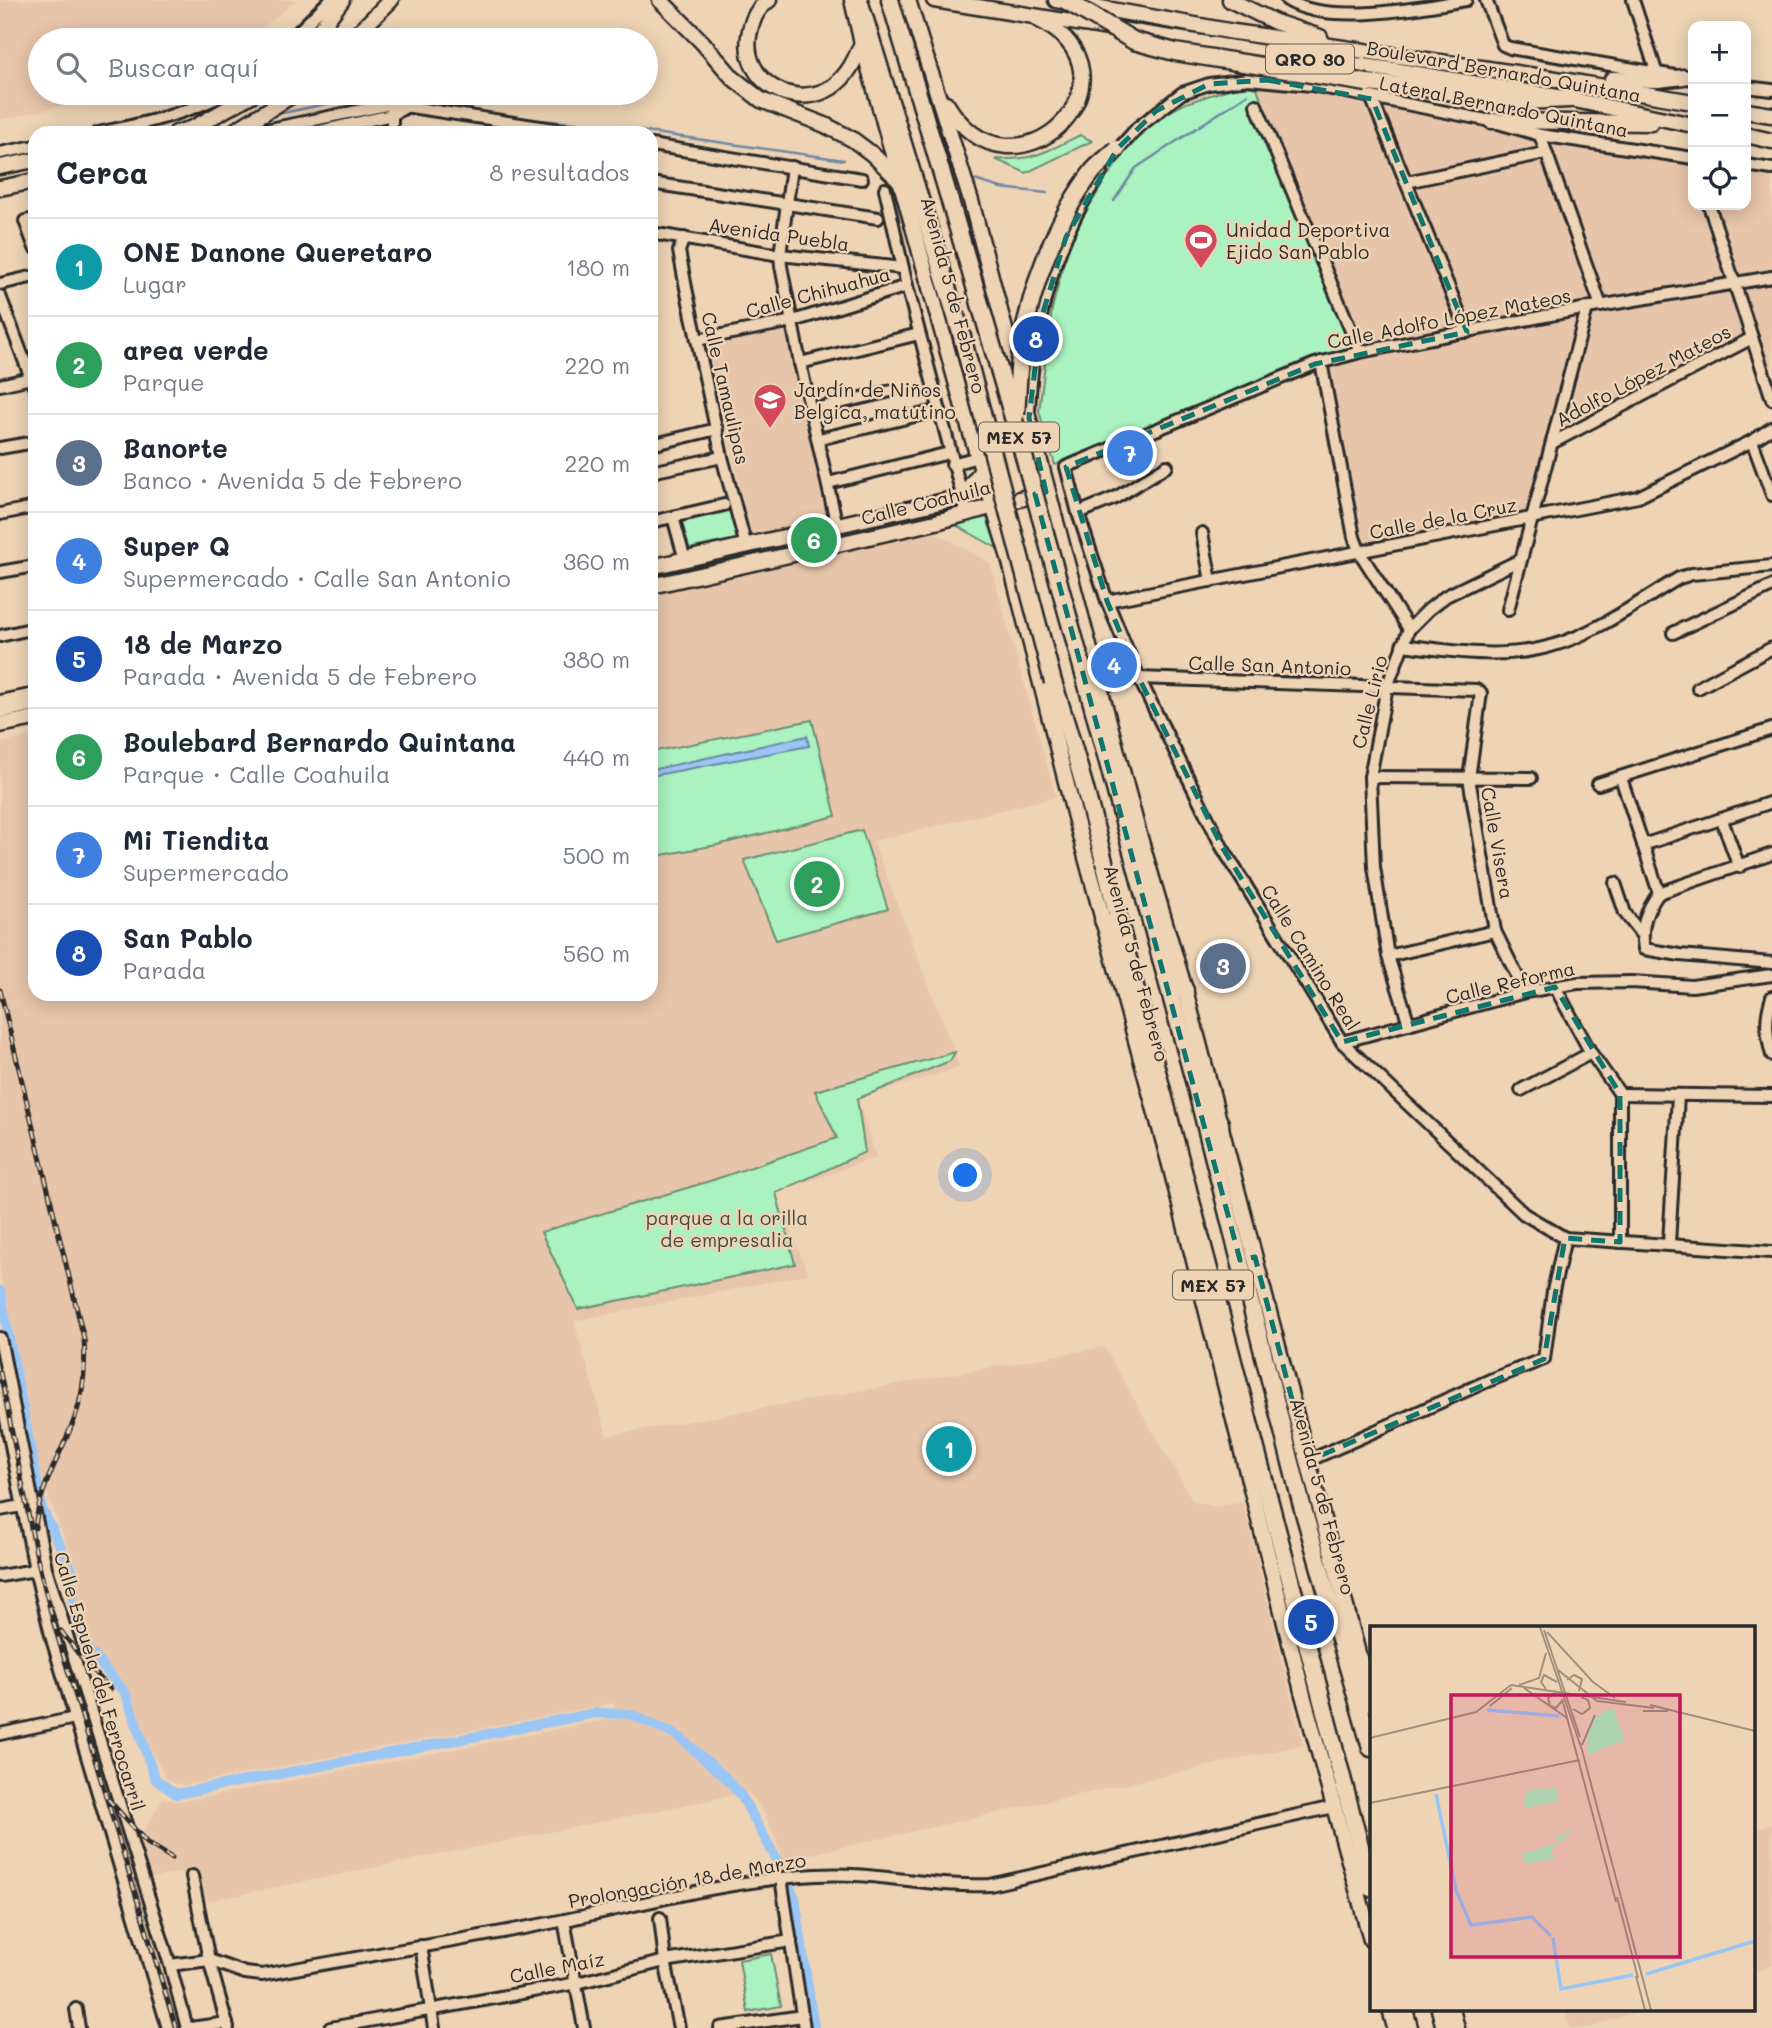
<!DOCTYPE html>
<html lang="es">
<meta charset="utf-8">
<style>
:root{--surface:#fff;--page:#f2f2f3;--text:#1f2937;--muted:#747a83;--line:#e0e1e3;--accent:#d93025}
body{margin:0;font-family:Mali,sans-serif;background:var(--page);color:var(--text)}
.controls{position:absolute;right:21px;top:21px;display:grid;overflow:hidden;border-radius:14px;box-shadow:0 4px 18px #0003}
.controls button{width:63px;height:63px;display:grid;place-items:center;padding:0;border:0;border-bottom:2px solid var(--line);background:var(--surface);color:var(--text);font:35px sans-serif}
.you{position:absolute;left:966px;top:1176px;width:24px;height:24px;margin:-18px;border:5px solid #fff;border-radius:50%;background:#1a73e8;box-shadow:0 0 0 10px #1a73e833}
.badge{display:grid;place-items:center;width:46px;height:46px;border-radius:50%;background:var(--accent);color:#fff;font-size:23px;font-weight:700}
.pin{position:absolute;translate:-50% -50%;border:4px solid #fff;box-shadow:0 2px 7px #0006}
.list{margin:0;padding:0;list-style:none}
h2{display:flex;justify-content:space-between;align-items:center;height:91px;margin:0;padding:0 28px;font-size:30px}
h2 small{font-size:23px;font-weight:400;color:var(--muted)}
.list li{display:grid;grid-template-columns:46px 1fr auto;gap:21px;align-items:center;box-sizing:border-box;height:98px;padding:0 28px;border-top:2px solid var(--line)}
.list b{display:block;font-size:26px;white-space:nowrap}
.list p{margin:0;font-size:23px;white-space:nowrap;color:var(--muted)}
.list em{font-size:23px;font-style:normal;color:var(--muted)}
.icon{flex:none;width:38px;height:38px;fill:none;stroke:currentColor;stroke-width:2;stroke-linecap:round;stroke-linejoin:round}
.map{position:relative;flex:none;width:1772px;height:2028px;overflow:hidden}
.search{position:absolute;background:var(--surface);box-shadow:0 4px 18px #0003;left:28px;top:28px;width:630px;height:77px;display:flex;align-items:center;gap:18px;box-sizing:border-box;padding:0 24px;border-radius:38px;color:var(--muted);font-size:26px}
.panel{position:absolute;background:var(--surface);box-shadow:0 4px 18px #0003;left:28px;top:126px;width:630px;height:875px;border-radius:21px}
.map>svg:first-child{display:block}
</style>
<div class="map">
<svg width="1772" height="2028" viewBox="0 0 1772 2028">
<rect width="100%" height="100%" fill="#eed3b5"/>
<filter id="ink" filterUnits="userSpaceOnUse"><feTurbulence type="fractalNoise" baseFrequency=".0143" numOctaves="2"/><feDisplacementMap in="SourceGraphic" scale="14" xChannelSelector="R" yChannelSelector="G"/><feConvolveMatrix kernelMatrix="1 2 1 2 8 2 1 2 1" color-interpolation-filters="sRGB"/></filter>
<g filter="url(#ink)">
<g fill="#e7c5ab">
<polygon points="0,0 296,0 249,40 40,40 40,93 119,93 0,120"/>
<polygon points="1249,79 1372,99 1693,158 1693,205 1746,205 1746,165 1772,169 1772,399 1752,339 1552,443 1531,519 1360,553 1321,362 1359,352 1256,105"/>
<polygon points="790,324 832,517 751,535 707,342"/>
<polygon points="933,531 990,563 1056,797 873,841 960,1067 857,1099 876,1157 776,1193 808,1274 574,1321 607,1436 1104,1347 1193,1501 1215,1507 1243,1502 1303,1745 783,1860 771,1827 759,1805 748,1792 198,1903 191,1874 175,1873 144,1880 135,1846 163,1798 177,1801 196,1799 615,1718 614,1703 185,1785 174,1783 165,1777 137,1722 135,1701 92,1650 75,1601 81,1576 63,1535 35,1459 0,1270 0,743 35,735 35,994 651,994 651,595"/>
<polygon points="1772,1824 1772,1965 1753,1972 1753,1831"/>
<polygon points="1564,2009 1645,2009 1589,2028 1570,2028"/>
</g>
<g fill="#aaf2bf" stroke="#6a8e75" stroke-width="2">
<polygon points="1241,85 1257,88 1352,346 1055,465 1039,411 1052,309 1067,250 1080,222 1105,180 1126,151 1158,118 1186,103"/>
<path d="M1080,135L1092,141L1026,173L995,159C1033,161 1048,151 1080,135Z"/>
<polygon points="732,505 740,538 688,549 680,517"/>
<polygon points="955,506 960,518 986,515 997,548 952,523 651,584 651,569"/>
<polygon points="812,720 836,816 717,845 651,857 651,752"/>
<polygon points="862,830 888,909 776,940 744,860"/>
<polygon points="955,1052 950,1061 857,1099 865,1152 776,1193 795,1264 578,1309 541,1232 710,1181 837,1138 815,1091"/>
<polygon points="771,1954 781,2006 748,2012 739,1960"/>
</g>
<polygon fill="#99c6f4" stroke="#6d88a4" stroke-width="2" points="807,736 809,746 651,776 651,770"/>
<g fill="none" stroke-linecap="round" stroke-linejoin="round">
<g stroke="#6d88a4" stroke-width="2.5">
<polyline points="283,113 368,95 383,95 476,112"/>
<polyline points="524,119 591,124 844,160"/>
<polyline points="971,179 1001,188 1047,193"/>
<polyline points="1114,201 1136,168 1248,94"/>
</g>
<g stroke="#99c6f4" stroke-width="10">
<polyline points="0,1291 42,1509 72,1570 73,1614 85,1645 126,1694 155,1779 176,1794 596,1713 630,1714 678,1736 724,1776 742,1797 778,1862"/>
<polyline points="787,1882 795,1898 814,2028"/>
</g>
<defs>
<g id="minor">
<path d="M1287,0C1327,26 1421,8 1466,0"/>
<polyline points="1486,0 1503,45 1510,48 1693,79"/>
<polyline points="1633,0 1657,74"/>
<polyline points="290,40 330,0"/>
<polyline points="1746,87 1772,90"/>
<polyline points="1372,99 1467,332"/>
<polyline points="1256,105 1360,352"/>
<path d="M98,133C143,124 186,114 227,93"/>
<polyline points="251,133 391,104 580,133"/>
<polyline points="311,133 392,115 406,107"/>
<polyline points="392,133 392,111"/>
<polyline points="1540,135 1601,306"/>
<polyline points="651,145 862,179"/>
<polyline points="0,153 35,146"/>
<polyline points="1113,155 1137,128 1182,93 1209,84 1249,79 1311,85 1491,121 1540,135 1693,158"/>
<polyline points="1746,165 1772,169"/>
<polyline points="792,167 780,255 781,266 800,363 837,526"/>
<polyline points="1406,182 1545,153"/>
<polyline points="651,183 878,218"/>
<polyline points="885,189 907,286 967,514"/>
<polyline points="1709,205 1772,399"/>
<polyline points="35,219 25,221 35,248"/>
<polyline points="651,233 780,255 903,268"/>
<polyline points="684,238 679,251 686,288 722,457 746,546"/>
<polyline points="1772,277 1587,308 1360,352 1315,364 1066,467 1078,513 1107,601 1139,678 1222,847 1342,1042 1524,1214 1565,1238 1772,1252"/>
<polyline points="0,284 35,276"/>
<polyline points="0,296 35,389"/>
<polyline points="697,340 793,321 907,286"/>
<polyline points="1321,362 1354,537 1360,553 1409,629"/>
<polyline points="800,363 919,334"/>
<polyline points="0,385 31,378"/>
<polyline points="810,410 891,391"/>
<path d="M1029,410C1033,326 1054,241 1102,171"/>
<polyline points="819,439 940,410"/>
<polyline points="1752,441 1772,495"/>
<polyline points="1552,443 1752,338"/>
<polyline points="651,445 717,429"/>
<polyline points="0,448 35,442"/>
<polyline points="952,464 978,457"/>
<polyline points="651,472 722,457"/>
<polyline points="828,483 949,453"/>
<polyline points="1078,513 1115,498 1167,466"/>
<polyline points="0,514 35,507"/>
<polyline points="673,517 685,560"/>
<polyline points="651,522 724,505"/>
<polyline points="1202,533 1211,581"/>
<polyline points="0,572 35,566"/>
<polyline points="1107,601 1638,497 1752,441 1772,428"/>
<polyline points="1508,610 1587,308"/>
<polyline points="1673,633 1772,586"/>
<polyline points="0,636 35,628"/>
<path d="M1402,645C1451,651 1502,660 1551,646C1593,635 1642,600 1679,578L1692,574L1772,566"/>
<polyline points="1101,686 1139,678 1476,690 1481,693 1469,778 1495,931 1525,992"/>
<polyline points="1698,688 1772,648"/>
<polyline points="0,701 35,694"/>
<polyline points="1370,777 1531,778"/>
<polyline points="1621,778 1659,893"/>
<polyline points="1598,784 1772,729"/>
<polyline points="1722,820 1739,867"/>
<polyline points="1643,845 1772,802"/>
<polyline points="1615,883 1625,913 1641,934"/>
<path d="M1659,893C1646,910 1640,927 1644,949L1680,955L1772,963"/>
<polyline points="1659,893 1772,854"/>
<polyline points="1388,956 1495,931"/>
<polyline points="1555,987 1591,1053 1620,1094 1620,1242"/>
<polyline points="1409,1024 1388,956 1374,867 1370,777 1387,687 1409,629 1428,610 1446,596 1520,560"/>
<polyline points="1342,1042 1525,992 1577,983 1632,982 1692,986 1772,975"/>
<path d="M1772,1055C1766,1034 1765,1018 1772,997"/>
<polyline points="1521,1090 1591,1053"/>
<polyline points="1620,1094 1772,1096"/>
<polyline points="1669,1243 1678,1096"/>
<polyline points="0,1338 46,1568 170,1965 187,2028"/>
<polyline points="0,1388 35,1570 52,1639 168,2028"/>
<polyline points="1308,1461 1490,1380 1544,1359 1553,1291 1565,1238"/>
<polyline points="0,1510 22,1506"/>
<polyline points="0,1576 35,1570"/>
<polyline points="0,1734 75,1718"/>
<polyline points="192,1876 209,1960 228,2028"/>
<polyline points="781,1878 804,2028"/>
<polyline points="660,1918 665,1961 679,2028"/>
<polyline points="564,1920 584,2028"/>
<polyline points="421,1946 434,2028"/>
<path d="M170,1965L209,1960L245,1973L262,1975C363,1956 465,1940 565,1920C648,1903 731,1880 816,1875C875,1871 932,1888 990,1885L1333,1807"/>
<polyline points="76,2009 79,2028"/>
<polyline points="190,2028 227,2023"/>
<polyline points="330,2028 577,1983 665,1961 791,1941"/>
<polyline points="720,2028 802,2016"/>
</g>
<g id="major">
<polyline points="660,0 702,42 733,78 761,100 825,125 852,139 872,154 901,182"/>
<path d="M769,0C756,9 751,21 749,36C742,82 794,111 832,87C848,76 855,60 862,43"/>
<polyline points="852,0 862,43 965,414 1009,558 1076,821 1170,1165 1303,1695 1371,1940"/>
<polyline points="908,0 971,201 1138,831 1185,990 1371,1703"/>
<polyline points="934,0 1264,53 1393,70 1570,99 1693,125"/>
<polyline points="1056,0 1234,32 1550,78 1693,102"/>
<polyline points="1230,0 1275,22 1320,37"/>
<polyline points="312,40 342,0"/>
<polyline points="351,40 391,0"/>
<polyline points="1612,79 1658,80 1684,77"/>
<path d="M946,103C1014,217 1153,75 1037,19"/>
<polyline points="1746,111 1772,115"/>
<polyline points="1491,121 1651,123"/>
<polyline points="176,133 193,128 255,93"/>
<polyline points="231,133 296,93"/>
<polyline points="1746,135 1772,141"/>
<polyline points="0,167 35,160"/>
<polyline points="0,188 35,181"/>
<polyline points="651,567 962,497 982,470"/>
<polyline points="651,586 936,522 1045,492"/>
<polyline points="0,711 35,703"/>
<polyline points="0,725 35,718"/>
<polyline points="1390,2009 1395,2028"/>
<polyline points="1452,2009 1457,2028"/>
</g>
<g id="highway">
<polyline points="859,0 961,333"/>
<polyline points="890,0 950,201"/>
<polyline points="1367,83 1425,88 1522,101 1570,99"/>
<polyline points="1084,674 1196,1088 1301,1502 1371,1748"/>
<path d="M1053,682C1087,785 1111,890 1137,995L1371,1888"/>
<polyline points="1103,920 1121,959"/>
<polyline points="1166,960 1185,990"/>
<polyline points="1220,1123 1222,1161"/>
<polyline points="1195,1247 1198,1274"/>
<polyline points="1404,2009 1409,2028"/>
<polyline points="1440,2009 1445,2028"/>
</g>
</defs>
<use href="#minor" stroke="#2b2b2b" stroke-width="16"/>
<use href="#major" stroke="#2b2b2b" stroke-width="19"/>
<use href="#highway" stroke="#2b2b2b" stroke-width="21"/>
<use href="#minor" stroke="#eed3b5" stroke-width="10"/>
<use href="#major" stroke="#eed3b5" stroke-width="14"/>
<use href="#highway" stroke="#eed3b5" stroke-width="16"/>
<defs>
<g id="rail">
<path d="M0,990L84,1339C86,1367 84,1394 74,1420C60,1456 39,1488 35,1528"/>
<polyline points="0,1372 36,1553 53,1621 176,2028"/>
<polyline points="61,1631 87,1665 111,1689"/>
<polyline points="108,1799 147,1843 172,1858"/>
</g>
</defs>
<use href="#rail" stroke="#2b2b2b" stroke-width="5"/>
<use href="#rail" stroke="#eed3b5" stroke-width="2.5" stroke-dasharray="8" stroke-linecap="butt"/>
<defs>
<g id="highway-bridge">
<polyline points="1065,0 1134,41 1175,52 1367,83"/>
<polyline points="950,201 1015,424 1084,674"/>
<polyline points="961,333 1053,682"/>
<path d="M1016,414C1018,391 1018,367 1022,344C1031,287 1057,217 1093,171C1100,163 1110,156 1117,149"/>
</g>
</defs>
<use href="#highway-bridge" stroke="#2b2b2b" stroke-width="21" stroke-linecap="butt"/>
<use href="#highway-bridge" stroke="#eed3b5" stroke-width="16"/>
</g>
</g>
<path fill="none" stroke="#0f766e" stroke-width="5" stroke-dasharray="14 9" stroke-linejoin="round" d="M1267,80L1372,99L1467,332L1315,364L1066,467L1107,601L1139,678L1222,847L1342,1042L1555,987L1620,1094V1242L1565,1238L1544,1359L1308,1461L1255,1257L1240,1260L1035,494L1046,492L1029,418L1041,319L1066,237L1117,149L1156,111L1209,84Z"/>
<defs>
<symbol id="stadium-pin" viewBox="-11 -11 22 30"><path d="M0 17L-7.5 6A9.5 9.5 0 1 1 7.5 6Z" fill="#d1495b" stroke="#eed3b5"/><path d="M0-5a6.5 5 0 1 0 0 10a6.5 5 0 1 0 0-10ZM-3.5-1.8h7v3.6h-7Z" fill="#fff"/></symbol>
<symbol id="school-pin" viewBox="-11 -11 22 30"><path d="M0 17L-7.5 6A9.5 9.5 0 1 1 7.5 6Z" fill="#d1495b" stroke="#eed3b5"/><path d="M0-5L7-2L0 1L-7-2ZM-4 1L0 2.5L4 1V4Q0 6-4 4Z" fill="#fff"/></symbol>
</defs>
<g fill-rule="evenodd">
<use href="#stadium-pin" x="1182" y="221" width="38" height="52"/>
<use href="#school-pin" x="751" y="381" width="38" height="52"/>
</g>
<g text-anchor="middle" dominant-baseline="central" stroke-width="5" stroke-linejoin="round" paint-order="stroke">
<g fill="#eed3b5" stroke="#665d54" stroke-width="2">
<rect x="1266" y="44.5" width="88" height="29" rx="5"/>
<rect x="979" y="422.5" width="80" height="29" rx="5"/>
<rect x="1173" y="1270.5" width="80" height="29" rx="5"/>
</g>
<g font-size="18" font-weight="bold" fill="#2b2b2b">
<text x="1310" y="59">QRO 30</text>
<text x="1019" y="437">MEX 57</text>
<text x="1213" y="1285">MEX 57</text>
</g>
<g font-size="19" fill="#2b2b2b" stroke="#eed3b5">
<text transform="translate(1504 71) rotate(10)">Boulevard Bernardo Quintana</text>
<text transform="translate(1504 106) rotate(11)">Lateral Bernardo Quintana</text>
<text transform="translate(779 234) rotate(8)">Avenida Puebla</text>
<text transform="translate(818 292) rotate(-15)">Calle Chihuahua</text>
<text transform="translate(954 295) rotate(75)">Avenida 5 de Febrero</text>
<text transform="translate(1449 318) rotate(-11)">Calle Adolfo López Mateos</text>
<text transform="translate(1643 375) rotate(-28)">Adolfo López Mateos</text>
<text transform="translate(726 388) rotate(77)">Calle Tamaulipas</text>
<text transform="translate(926 502) rotate(-14)">Calle Coahuila</text>
<text transform="translate(1443 518) rotate(-11)">Calle de la Cruz</text>
<text transform="translate(1270 665) rotate(2)">Calle San Antonio</text>
<text transform="translate(1369 702) rotate(-76)">Calle Lirio</text>
<text transform="translate(1498 843) rotate(80)">Calle Visera</text>
<text transform="translate(1311 957) rotate(58)">Calle Camino Real</text>
<text transform="translate(1137 963) rotate(75)">Avenida 5 de Febrero</text>
<text transform="translate(1510 982) rotate(-13)">Calle Reforma</text>
<text transform="translate(1323 1496) rotate(75)">Avenida 5 de Febrero</text>
<text transform="translate(100 1681) rotate(73)">Calle Espuela del Ferrocarril</text>
<text transform="translate(687 1880) rotate(-10)">Prolongación 18 de Marzo</text>
<text transform="translate(557 1967) rotate(-11)">Calle Maíz</text>
</g>
<g font-size="19" fill="#2b2b2b" stroke="#eed3b5" text-anchor="start">
<text x="1226" y="229">Unidad Deportiva<tspan x="1226" dy="22">Ejido San Pablo</tspan></text>
<text x="794" y="389">Jardín de Niños<tspan x="794" dy="22">Belgica, matutino</tspan></text>
</g>
<g font-size="19" fill="#3e4941" stroke="#eed3b5">
<text x="727" y="1217">parque a la orilla<tspan x="727" dy="22">de empresalia</tspan></text>
</g>
</g>
<g transform="translate(1370 1626)">
<rect width="385" height="385" fill="#eed3b5"/>
<path d="M243,81L255,114L217,129V109L224,92ZM186,162L189,175L156,182L154,171L160,164ZM204,205L181,223L184,233L156,238L151,228L189,216L186,210Z" fill="#aaf2bf"/>
<path fill="none" stroke="#99c6f4" stroke-width="3.5" d="M117,84L189,90M66,168L86,264L101,299L162,291L181,310M183,312L191,363L263,349M276,348L385,315"/>
<path fill="none" stroke="#a0907e" stroke-width="2" d="M170,1L212,124L281,384M174,4L210,111M177,6L223,56L245,72M188,44L227,75L284,82M197,54L204,49L212,53L209,65M149,59L169,52L176,27M154,62L197,92M176,63L171,56L174,49L187,56M185,67L178,72L180,80L186,82L192,75M192,73L246,276M280,79L385,105M120,80L142,62M203,83L212,88L220,82L218,74L211,71M273,85H298M0,112L106,86L141,59L256,76M212,119L225,89M0,177L210,134M247,271L268,352M266,350L275,384"/>
<path fill="#c2185b" fill-opacity="0.15" stroke="#c2185b" stroke-width="3.5" d="M81,69H310V331H81Z"/>
<rect width="385" height="385" fill="none" stroke="#2b2b2b" stroke-width="3.5"/>
</g>
</svg>
<div class="controls">
<button>+</button>
<button>−</button>
<button><svg class="icon" aria-label="locate" viewBox="0 0 24 24"><circle cx="12" cy="12" r="6"/><path d="M12 2v4M12 18v4M2 12h4M18 12h4"/></svg></button>
</div>
<div class="you"></div>
<div class="pin badge" style="left:949px;top:1449px;background:#0f9aa8">1</div>
<div class="pin badge" style="left:817px;top:884px;background:#2e9e5b">2</div>
<div class="pin badge" style="left:1223px;top:966px;background:#5c6f8a">3</div>
<div class="pin badge" style="left:1114px;top:665px;background:#3f7fe0">4</div>
<div class="pin badge" style="left:1311px;top:1622px;background:#1a4fb4">5</div>
<div class="pin badge" style="left:814px;top:540px;background:#2e9e5b">6</div>
<div class="pin badge" style="left:1130px;top:453px;background:#3f7fe0">7</div>
<div class="pin badge" style="left:1036px;top:339px;background:#1a4fb4">8</div>
<div class="search"><svg class="icon" aria-label="search" viewBox="0 0 24 24"><circle cx="10" cy="10" r="6"/><path d="M15 15l6 6"/></svg>Buscar aquí</div>
<section class="panel">
<h2>Cerca<small>8 resultados</small></h2>
<ul class="list">
<li><span class="badge" style="background:#0f9aa8">1</span><div><b>ONE Danone Queretaro</b><p>Lugar</p></div><em>180 m</em></li>
<li><span class="badge" style="background:#2e9e5b">2</span><div><b>area verde</b><p>Parque</p></div><em>220 m</em></li>
<li><span class="badge" style="background:#5c6f8a">3</span><div><b>Banorte</b><p>Banco · Avenida 5 de Febrero</p></div><em>220 m</em></li>
<li><span class="badge" style="background:#3f7fe0">4</span><div><b>Super Q</b><p>Supermercado · Calle San Antonio</p></div><em>360 m</em></li>
<li><span class="badge" style="background:#1a4fb4">5</span><div><b>18 de Marzo</b><p>Parada · Avenida 5 de Febrero</p></div><em>380 m</em></li>
<li><span class="badge" style="background:#2e9e5b">6</span><div><b>Boulebard Bernardo Quintana</b><p>Parque · Calle Coahuila</p></div><em>440 m</em></li>
<li><span class="badge" style="background:#3f7fe0">7</span><div><b>Mi Tiendita</b><p>Supermercado</p></div><em>500 m</em></li>
<li><span class="badge" style="background:#1a4fb4">8</span><div><b>San Pablo</b><p>Parada</p></div><em>560 m</em></li>
</ul>
</section>
</div>
